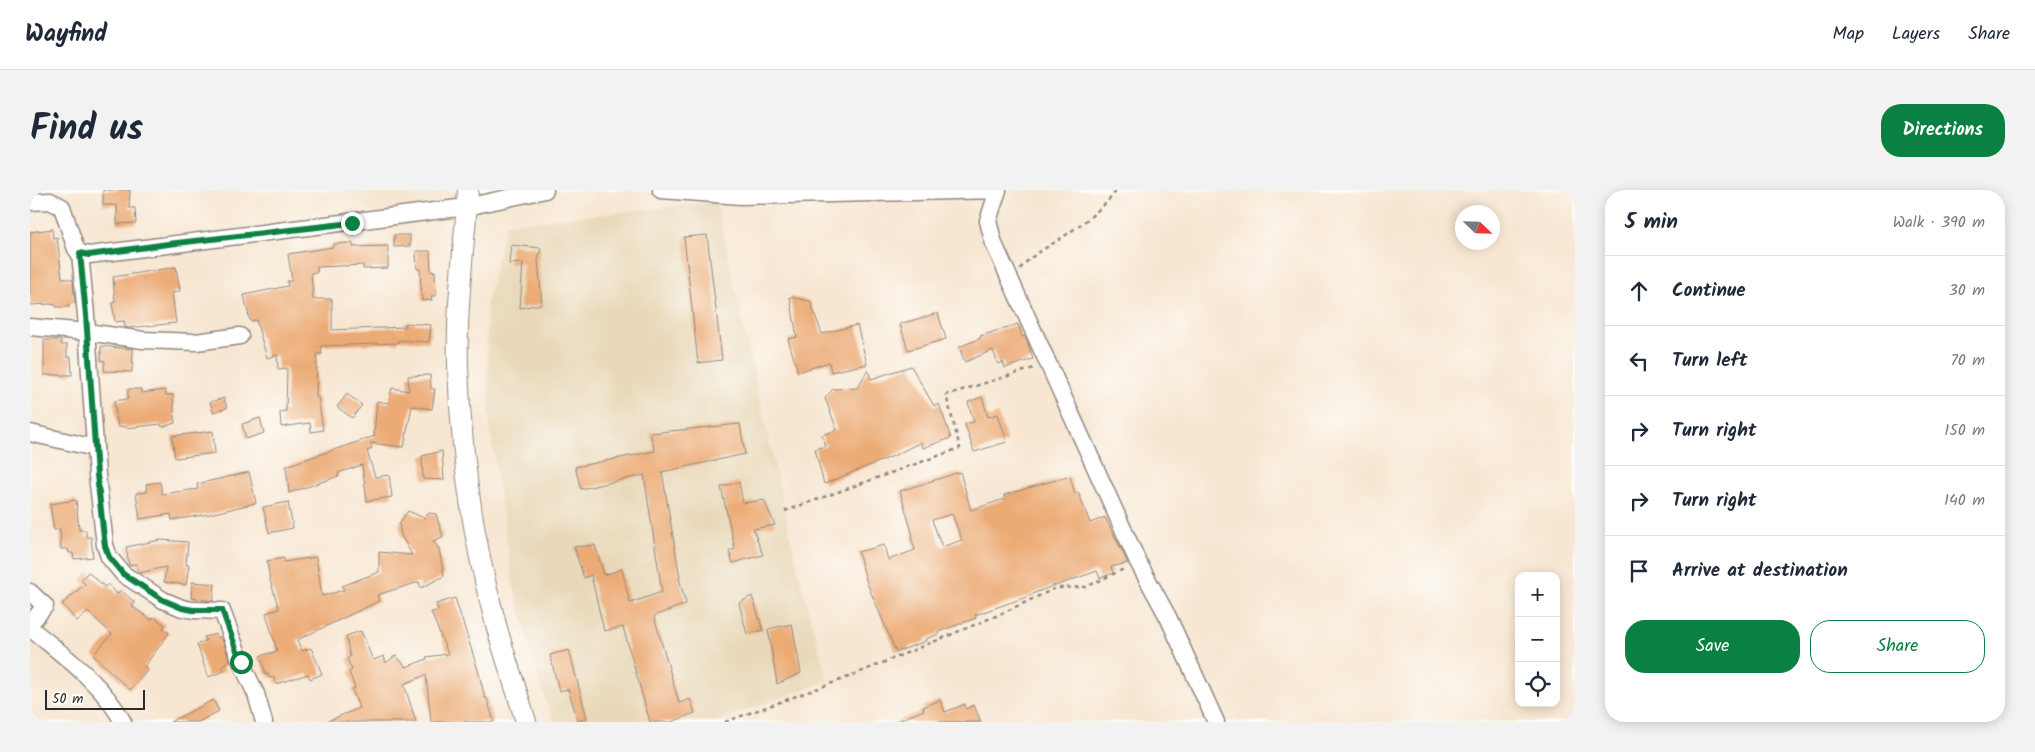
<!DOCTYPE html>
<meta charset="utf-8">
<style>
:root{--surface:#fff;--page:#f2f2f3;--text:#1f2937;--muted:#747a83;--line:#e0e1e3;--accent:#0b8043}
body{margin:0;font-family:Kalam,sans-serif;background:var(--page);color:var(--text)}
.controls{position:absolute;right:15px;bottom:15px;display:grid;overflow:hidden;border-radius:10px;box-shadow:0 2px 12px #0003}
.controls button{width:45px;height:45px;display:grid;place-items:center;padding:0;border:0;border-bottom:1px solid var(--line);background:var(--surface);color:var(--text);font:25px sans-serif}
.compass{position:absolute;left:1425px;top:15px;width:45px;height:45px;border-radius:50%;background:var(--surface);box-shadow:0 2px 12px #0003;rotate:113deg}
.scale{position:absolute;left:15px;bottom:12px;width:100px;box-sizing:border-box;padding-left:5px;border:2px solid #2b2b2b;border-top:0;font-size:14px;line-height:18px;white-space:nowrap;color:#2b2b2b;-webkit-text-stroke:4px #fdfcf7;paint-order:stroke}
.stop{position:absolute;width:15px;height:15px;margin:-11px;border:4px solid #0b8043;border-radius:50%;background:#fff}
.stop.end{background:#0b8043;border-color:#fff;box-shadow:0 1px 5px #0008}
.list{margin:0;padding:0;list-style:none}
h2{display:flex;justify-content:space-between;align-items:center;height:65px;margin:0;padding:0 20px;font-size:21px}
h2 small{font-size:16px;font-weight:400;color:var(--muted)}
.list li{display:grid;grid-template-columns:32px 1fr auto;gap:15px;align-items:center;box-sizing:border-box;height:70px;padding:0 20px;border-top:1px solid var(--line)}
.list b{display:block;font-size:19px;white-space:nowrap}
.list em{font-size:16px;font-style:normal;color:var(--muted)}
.actions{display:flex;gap:10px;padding:15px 20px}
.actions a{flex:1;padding:11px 0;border:1px solid var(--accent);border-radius:20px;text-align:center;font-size:18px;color:var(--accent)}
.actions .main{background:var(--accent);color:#fff}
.icon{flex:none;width:28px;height:28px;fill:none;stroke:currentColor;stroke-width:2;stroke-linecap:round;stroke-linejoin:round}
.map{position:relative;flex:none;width:1545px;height:532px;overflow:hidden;border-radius:20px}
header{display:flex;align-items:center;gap:30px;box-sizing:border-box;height:70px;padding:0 25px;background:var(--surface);border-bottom:1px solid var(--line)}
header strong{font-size:24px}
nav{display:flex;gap:28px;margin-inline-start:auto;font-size:18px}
.intro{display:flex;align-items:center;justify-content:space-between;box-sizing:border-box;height:120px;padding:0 30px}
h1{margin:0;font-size:35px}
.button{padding:12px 22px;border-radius:20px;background:var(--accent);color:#fff;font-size:18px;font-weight:700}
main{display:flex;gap:30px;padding:0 30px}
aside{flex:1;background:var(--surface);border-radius:20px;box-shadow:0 2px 12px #0003}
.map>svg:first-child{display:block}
</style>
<header>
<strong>Wayfind</strong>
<nav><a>Map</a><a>Layers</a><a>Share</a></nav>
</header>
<div class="intro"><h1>Find us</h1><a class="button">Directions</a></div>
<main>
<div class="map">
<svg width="1545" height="532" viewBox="0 0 1545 532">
<rect width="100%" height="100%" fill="#fdfcf7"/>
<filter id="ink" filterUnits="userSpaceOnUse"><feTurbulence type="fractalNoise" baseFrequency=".02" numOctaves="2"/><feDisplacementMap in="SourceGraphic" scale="10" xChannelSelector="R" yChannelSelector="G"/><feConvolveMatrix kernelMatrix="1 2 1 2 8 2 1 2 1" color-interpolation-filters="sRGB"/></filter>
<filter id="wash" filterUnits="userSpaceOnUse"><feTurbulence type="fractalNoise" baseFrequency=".0096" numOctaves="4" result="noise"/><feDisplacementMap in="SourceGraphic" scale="20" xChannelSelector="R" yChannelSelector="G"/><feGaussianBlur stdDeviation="1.12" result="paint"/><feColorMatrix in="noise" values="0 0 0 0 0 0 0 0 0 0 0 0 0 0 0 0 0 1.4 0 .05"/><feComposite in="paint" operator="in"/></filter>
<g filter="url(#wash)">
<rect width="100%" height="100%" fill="#f7e6d1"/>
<polygon fill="#e9d9ba" points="686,12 768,381 798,491 684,532 524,532 509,491 483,393 460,240 456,115 476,34"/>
<g id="blocks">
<g fill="#ecaa75" fill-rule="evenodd">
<polygon points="73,0 100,0 99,18 105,18 106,33 87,34 87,15 73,15"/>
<polygon points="22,39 23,48 27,47 32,88 43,90 45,113 39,114 39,117 26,117 26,115 20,114 0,115 0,42"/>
<polygon points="364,45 380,45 380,56 364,57"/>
<polygon points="677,45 692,170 668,173 654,47"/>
<polygon points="323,53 323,57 358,56 358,78 333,79 333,75 287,77 287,82 281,83 283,109 302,109 302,140 375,137 375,133 401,135 399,152 368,150 368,153 291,156 292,164 287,164 286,207 288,207 293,240 281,242 280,233 251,237 250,222 256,221 257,178 248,179 247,165 237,168 226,130 220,131 214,105 258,96 257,91 262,91 258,64 303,57 303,54"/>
<polygon points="481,55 511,58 508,70 512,114 490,118 493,73 479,74"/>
<polygon points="386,61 400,61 401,82 405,81 406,106 401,106 402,110 392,111 390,79 387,79"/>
<polygon points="146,77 150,101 142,103 146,133 98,138 95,137 94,131 85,132 82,113 85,112 83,87"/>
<polygon points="760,107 780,111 792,144 827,135 837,174 801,182 799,172 768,182 758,149 767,147"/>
<polygon points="908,123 916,149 878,160 870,134"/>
<polygon points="988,134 992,147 995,146 998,154 1003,169 975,178 973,172 968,174 963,160 935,172 929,157 951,148 950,146"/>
<polygon points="14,150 31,150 31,155 37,155 37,167 41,167 42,185 14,185"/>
<polygon points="71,156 103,159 102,182 74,181 75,171 71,170"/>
<polygon points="881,176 904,216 909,214 921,248 893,258 891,252 863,266 794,294 785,259 796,256 792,245 807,240 795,208 803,199 827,198 838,180 841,189"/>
<polygon points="400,185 401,199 405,199 402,219 382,216 374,257 340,253 342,259 337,261 345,287 359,285 362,307 337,311 332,275 308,283 309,286 259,303 256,276 345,246 344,244 347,211 359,213 362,198 379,201 378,186"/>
<polygon points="98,199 111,199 111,203 135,200 136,205 143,205 145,233 132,237 131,234 96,238 95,236 88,237 84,211 98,209"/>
<polygon points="317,204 332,215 322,228 307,217"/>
<polygon points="952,207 958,227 968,224 977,252 944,262 935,234 944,232 938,212"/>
<polygon points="194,208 197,218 183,222 180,212"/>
<polygon points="230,228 234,243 216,249 212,234"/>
<polygon points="710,234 715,264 632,282 650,388 649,388 656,414 624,426 649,513 660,509 665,523 641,532 620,532 593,437 574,441 561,385 554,388 544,357 565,355 574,385 592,379 600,413 632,402 614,285 551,299 545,277 625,261 620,243"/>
<polygon points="183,241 185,263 145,268 142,246"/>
<polygon points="412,261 414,290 393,289 392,266"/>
<polygon points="219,282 226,313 180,324 142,330 141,324 110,329 106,303 117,302 116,294 130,292 132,304 168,299 167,294"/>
<path d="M930,282L941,320L975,309L974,305L1040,286L1045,304L1048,302L1060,333L1075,327L1098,373L1081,377L1083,383L1070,388L1067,381L1025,396V395L1002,404V405L945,425L946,428L908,442L909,444L895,449L896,451L866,462L837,393L828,362L854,355L858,370L885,360L881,347L883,346L870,301ZM922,324L932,350L912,357L902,330Z"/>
<polygon points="709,292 713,313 734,310 745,335 723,339 733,365 703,373 699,361 705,359 691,297"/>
<polygon points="46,310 49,340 56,340 56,347 61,347 63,367 44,369 43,363 39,363 38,359 31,359 30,339 24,340 20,314"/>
<polygon points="258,312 263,338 239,343 233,317"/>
<polygon points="378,321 394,328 399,323 406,324 413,347 403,351 409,359 414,386 391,398 389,392 347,405 349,411 267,450 272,461 281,458 292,484 280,489 278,484 246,494 244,487 239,488 238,484 236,485 230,466 247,461 236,423 249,419 240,390 237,371 254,368 254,372 286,367 292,406 314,400 312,396 349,382 349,362 382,365 371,345 369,334"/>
<polygon points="130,350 158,352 156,375 159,375 156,395 134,392 136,377 109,383 106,374 99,375 96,357"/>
<polygon points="58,382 75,397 78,394 87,404 91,400 105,413 102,416 121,430 124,427 135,435 133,439 139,443 114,477 118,480 100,500 63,465 82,444 58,422 47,431 32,414 55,394 51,390"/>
<polygon points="162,392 185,394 183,411 161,408"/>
<polygon points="722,406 733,440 717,444 709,413"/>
<polygon points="425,408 448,480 455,508 457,508 464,532 401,532 396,485 374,494 386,532 295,532 329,518 322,499 325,498 319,482 322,480 317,469 320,467 316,446 331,441 343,470 354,466 356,473 366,465 376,477 397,469 396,467 418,464 401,422 408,421 406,414"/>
<polygon points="762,434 771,483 747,494 738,439"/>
<polygon points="186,444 188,448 191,446 200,471 197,471 198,474 192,476 195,481 178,487 167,454 176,451 174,447"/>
<polygon points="539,460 557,528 548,531 538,499 529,501 520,465"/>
<polygon points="183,510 189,521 168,532 140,532"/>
<polygon points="910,510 915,522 935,514 936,519 944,515 951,532 865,532 894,520 893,517"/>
</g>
</g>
</g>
<g filter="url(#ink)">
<use href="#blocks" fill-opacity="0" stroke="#91887e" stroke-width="1"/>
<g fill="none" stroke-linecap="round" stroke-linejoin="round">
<defs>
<g id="minor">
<polyline points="631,0 711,6 968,0 958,31 964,54 1108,372 1138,427 1186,532"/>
<polyline points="0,12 20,11 32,17 46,59 50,63 59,65 436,17 515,0"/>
<polyline points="50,63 56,125 67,285 75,355 79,367 93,384 133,410 152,418 163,420 192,421 211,472 226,504 234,532"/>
<polyline points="0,137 57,142 113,150 166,152 210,146"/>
<polyline points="0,243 65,258"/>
<polyline points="0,402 15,416 0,434"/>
<path d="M0,438C33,465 73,494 93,532"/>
</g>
<path id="tertiary" d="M438,0C434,59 426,118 428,177C431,261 442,346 464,427C473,463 486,497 496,532"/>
</defs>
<use href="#minor" stroke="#91887e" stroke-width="19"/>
<use href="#tertiary" stroke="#91887e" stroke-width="22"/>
<g stroke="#91887e" stroke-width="2.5" stroke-dasharray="4 4" stroke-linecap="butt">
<path d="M990,79C1000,66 1014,59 1027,51C1049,36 1071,21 1087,0"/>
<polyline points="755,321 930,258 916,205 1004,178"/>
<polyline points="695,532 816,488 966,426 1026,398 1056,397 1096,378"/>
</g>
<use href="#minor" stroke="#fff" stroke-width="16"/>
<use href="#tertiary" stroke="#fff" stroke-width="20"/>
</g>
</g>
<g fill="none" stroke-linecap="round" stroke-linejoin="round" filter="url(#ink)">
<polyline stroke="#0b8043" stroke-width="6" points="211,472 192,420 163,420 152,418 133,410 93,384 79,367 75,356 67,285 56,125 50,63 59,65 138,54 322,33"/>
</g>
</svg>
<div class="controls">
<button>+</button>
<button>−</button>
<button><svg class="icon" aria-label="locate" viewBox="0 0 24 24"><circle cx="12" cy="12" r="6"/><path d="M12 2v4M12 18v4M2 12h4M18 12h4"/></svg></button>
</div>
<svg class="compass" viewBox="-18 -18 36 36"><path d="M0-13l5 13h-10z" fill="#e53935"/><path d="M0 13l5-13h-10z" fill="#747a83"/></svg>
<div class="scale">50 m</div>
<div class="stop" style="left:211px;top:472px"></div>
<div class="stop end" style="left:322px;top:33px"></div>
</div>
<aside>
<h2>5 min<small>Walk · 390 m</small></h2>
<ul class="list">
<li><svg class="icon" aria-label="ahead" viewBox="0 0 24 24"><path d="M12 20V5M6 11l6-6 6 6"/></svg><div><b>Continue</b></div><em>30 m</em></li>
<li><svg class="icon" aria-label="left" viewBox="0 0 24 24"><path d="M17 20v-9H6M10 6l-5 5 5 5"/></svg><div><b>Turn left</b></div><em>70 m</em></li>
<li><svg class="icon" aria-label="right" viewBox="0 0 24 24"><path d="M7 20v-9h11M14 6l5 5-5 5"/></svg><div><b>Turn right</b></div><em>150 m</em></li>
<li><svg class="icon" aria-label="right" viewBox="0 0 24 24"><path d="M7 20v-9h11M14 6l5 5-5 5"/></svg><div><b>Turn right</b></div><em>140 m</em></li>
<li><svg class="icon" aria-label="arrive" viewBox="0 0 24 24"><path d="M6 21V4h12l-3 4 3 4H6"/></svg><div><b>Arrive at destination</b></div></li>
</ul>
<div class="actions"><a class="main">Save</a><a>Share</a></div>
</aside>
</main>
